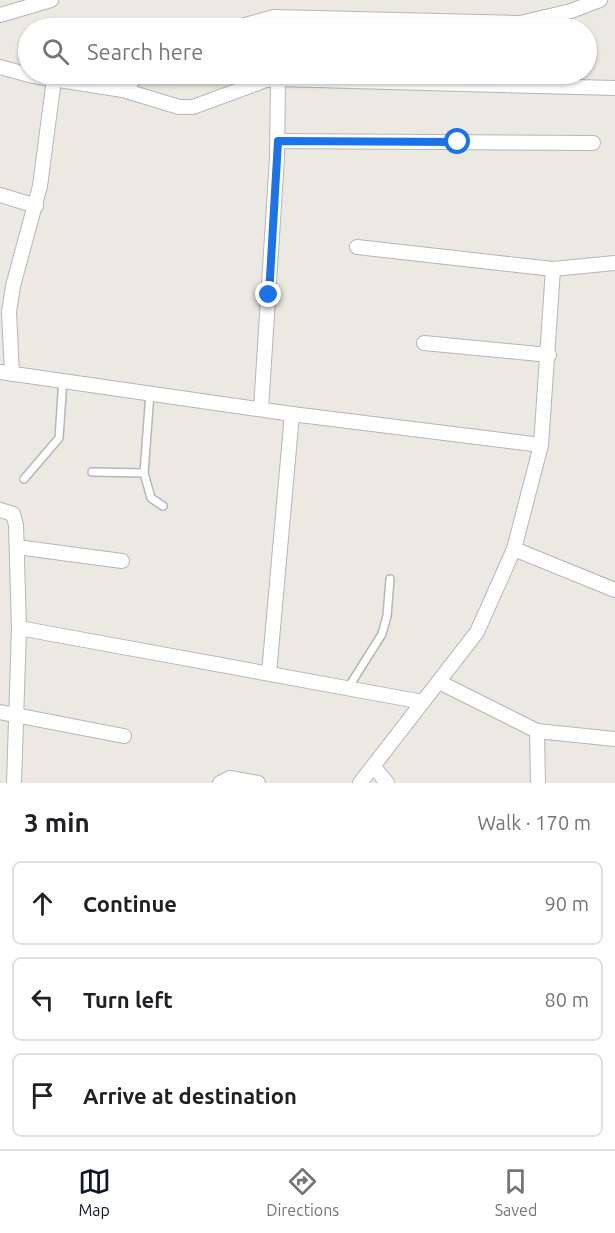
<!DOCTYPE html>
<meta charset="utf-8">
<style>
:root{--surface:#fff;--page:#f6f6f6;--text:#202124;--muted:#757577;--line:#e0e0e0;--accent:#111827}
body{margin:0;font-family:Ubuntu,sans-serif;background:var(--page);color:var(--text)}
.stop{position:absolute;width:18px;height:18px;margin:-14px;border:4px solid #1a73e8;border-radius:50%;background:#fff}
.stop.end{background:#1a73e8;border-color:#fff;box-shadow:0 2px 6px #0008}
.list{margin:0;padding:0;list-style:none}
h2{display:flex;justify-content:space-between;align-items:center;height:78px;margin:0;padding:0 24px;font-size:26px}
h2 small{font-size:20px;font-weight:400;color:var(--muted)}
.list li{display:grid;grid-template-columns:39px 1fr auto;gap:18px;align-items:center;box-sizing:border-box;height:84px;margin:0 12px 12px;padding:0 12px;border:2px solid var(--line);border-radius:9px}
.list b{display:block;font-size:22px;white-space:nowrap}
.list em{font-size:20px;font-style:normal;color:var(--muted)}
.icon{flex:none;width:33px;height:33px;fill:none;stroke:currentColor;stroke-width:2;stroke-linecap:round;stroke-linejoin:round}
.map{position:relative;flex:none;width:615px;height:783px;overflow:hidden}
.search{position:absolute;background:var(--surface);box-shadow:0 2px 4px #0004;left:18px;right:18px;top:18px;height:66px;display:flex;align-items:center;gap:15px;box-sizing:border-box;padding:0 21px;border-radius:33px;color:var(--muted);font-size:22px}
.sheet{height:366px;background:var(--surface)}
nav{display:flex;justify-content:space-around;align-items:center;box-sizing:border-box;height:84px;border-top:2px solid var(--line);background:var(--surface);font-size:16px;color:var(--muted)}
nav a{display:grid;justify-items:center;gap:3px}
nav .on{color:var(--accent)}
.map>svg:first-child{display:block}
</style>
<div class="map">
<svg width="615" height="783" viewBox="0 0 615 783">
<rect width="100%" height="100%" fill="#ebe9e1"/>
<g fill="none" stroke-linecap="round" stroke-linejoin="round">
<defs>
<g id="service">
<polyline points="150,393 144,473 151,498 163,506"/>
<polyline points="92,472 144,473"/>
<polyline points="24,479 59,438 63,379"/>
<polyline points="348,688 382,634 387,616 390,579"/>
</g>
<g id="minor">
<polyline points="0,15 51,0"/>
<polyline points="234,28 274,17 520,23 571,11 600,0"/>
<polyline points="0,67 33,76 123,90 139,74"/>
<polyline points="123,90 179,107 193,107 266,80 278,79 615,88"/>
<polyline points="278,141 593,143"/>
<polyline points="0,195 36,206"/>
<polyline points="357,247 553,269 615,263"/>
<polyline points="424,343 549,355"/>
<polyline points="0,372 292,414 541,445"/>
<polyline points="12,374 9,312 13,286 40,186 54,79"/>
<polyline points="261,409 277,158 278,79"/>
<polyline points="0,510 13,514 16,525 19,628 14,783"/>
<polyline points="17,547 122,561"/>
<polyline points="514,549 615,590"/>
<polyline points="19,628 423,702"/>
<polyline points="269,673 292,414"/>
<polyline points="439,682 537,731 615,739"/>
<polyline points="0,712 124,736"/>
<polyline points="537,731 538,783"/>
<polyline points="374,767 387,783"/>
<polyline points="220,783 230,778 258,783"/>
<polyline points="360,783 477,632 514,549 541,445 553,269"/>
</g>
</defs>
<use href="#service" stroke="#b4b6ba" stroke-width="10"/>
<use href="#minor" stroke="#b4b6ba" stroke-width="16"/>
<use href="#service" stroke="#fff" stroke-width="7"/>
<use href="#minor" stroke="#fff" stroke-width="14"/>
</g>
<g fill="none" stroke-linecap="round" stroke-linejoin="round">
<polyline stroke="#1a73e8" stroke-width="8" points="269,295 278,141 458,142"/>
</g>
</svg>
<div class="stop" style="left:458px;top:142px"></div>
<div class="stop end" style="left:269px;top:295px"></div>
<div class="search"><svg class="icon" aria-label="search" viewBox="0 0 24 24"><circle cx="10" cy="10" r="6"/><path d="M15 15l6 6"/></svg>Search here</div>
</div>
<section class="sheet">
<h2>3 min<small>Walk · 170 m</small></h2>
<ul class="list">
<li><svg class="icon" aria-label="ahead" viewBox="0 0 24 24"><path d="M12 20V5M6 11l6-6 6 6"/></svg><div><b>Continue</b></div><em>90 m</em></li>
<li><svg class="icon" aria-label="left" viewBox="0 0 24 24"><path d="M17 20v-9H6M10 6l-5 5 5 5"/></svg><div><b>Turn left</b></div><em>80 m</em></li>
<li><svg class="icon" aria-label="arrive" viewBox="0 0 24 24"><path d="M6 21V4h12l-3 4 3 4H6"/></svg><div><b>Arrive at destination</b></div></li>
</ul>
</section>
<nav>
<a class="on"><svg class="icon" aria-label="map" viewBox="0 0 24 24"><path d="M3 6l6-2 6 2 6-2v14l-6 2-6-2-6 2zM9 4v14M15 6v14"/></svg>Map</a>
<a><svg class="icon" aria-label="directions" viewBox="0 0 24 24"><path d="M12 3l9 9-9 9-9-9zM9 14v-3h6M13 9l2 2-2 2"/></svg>Directions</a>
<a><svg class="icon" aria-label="saved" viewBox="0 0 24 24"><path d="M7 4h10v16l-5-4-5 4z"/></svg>Saved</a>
</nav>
